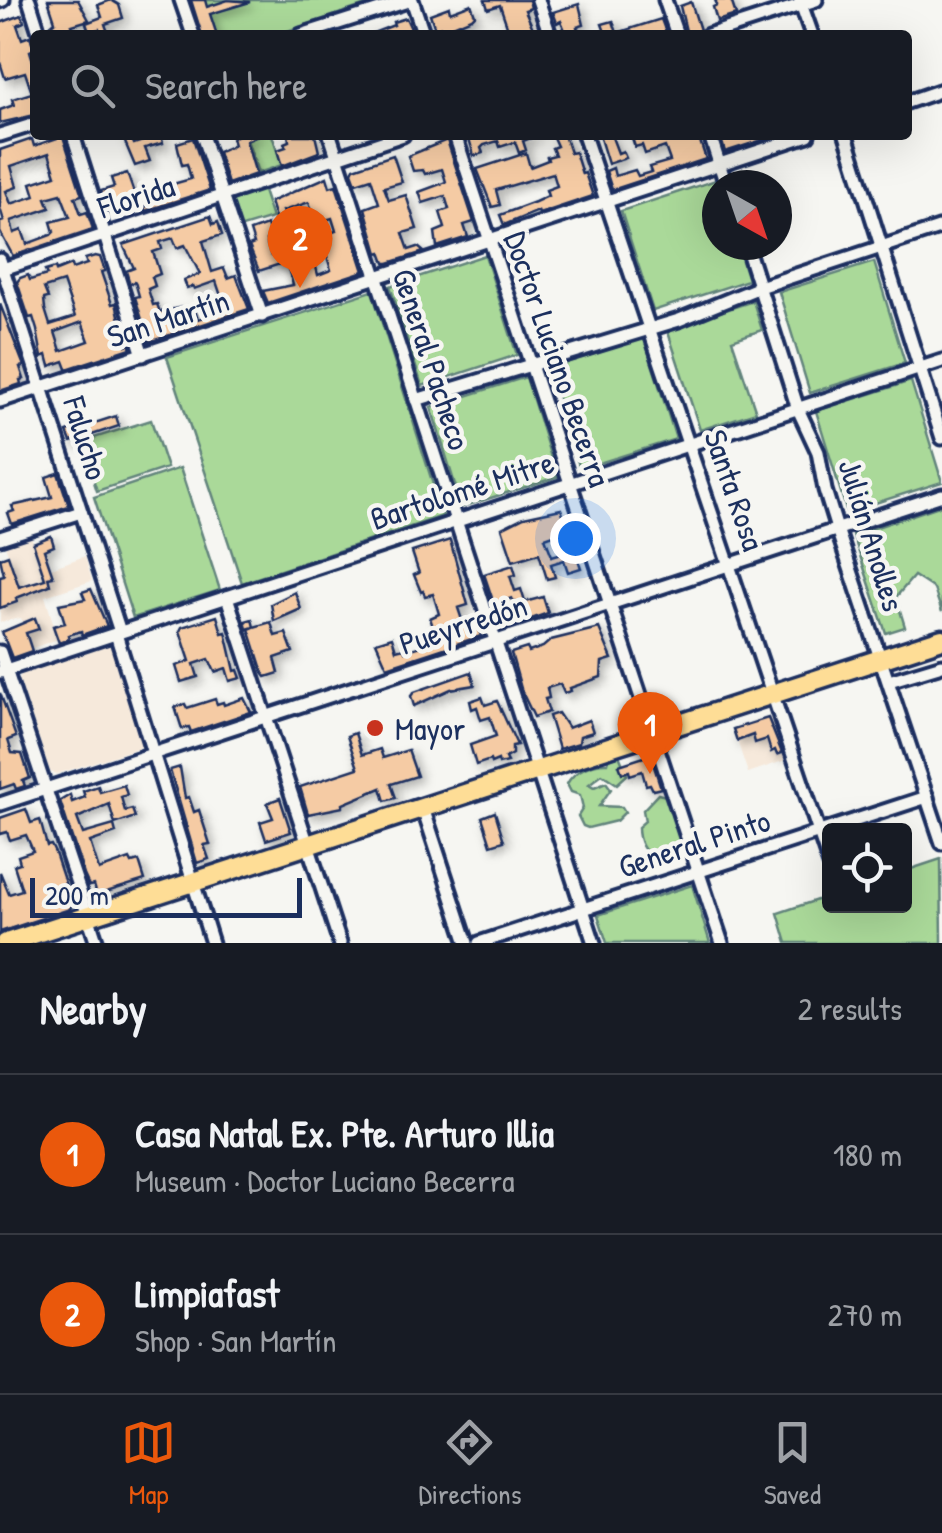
<!DOCTYPE html>
<meta charset="utf-8">
<style>
:root{--surface:#171b24;--page:#242831;--text:#f1f3f6;--muted:#9ea1a6;--line:#363941;--accent:#ea580c}
body{margin:0;font-family:"Patrick Hand",sans-serif;background:var(--page);color:var(--text)}
.controls{position:absolute;right:30px;bottom:30px;display:grid;overflow:hidden;border-radius:10px;box-shadow:0 10px 40px #0002}
.controls button{width:90px;height:90px;display:grid;place-items:center;padding:0;border:0;border-bottom:2px solid var(--line);background:var(--surface);color:var(--text);font:50px sans-serif}
.compass{position:absolute;left:702px;top:170px;width:90px;height:90px;border-radius:50%;background:var(--surface);box-shadow:0 10px 40px #0002;rotate:140deg}
.scale{position:absolute;left:30px;bottom:25px;width:272px;box-sizing:border-box;padding-left:10px;border:5px solid #1b2f5e;border-top:0;font-size:28px;line-height:35px;white-space:nowrap;color:#1b2f5e;-webkit-text-stroke:8px #f6f6f2;paint-order:stroke}
.you{position:absolute;left:575px;top:538px;width:35px;height:35px;margin:-25px;border:8px solid #fff;border-radius:50%;background:#1a73e8;box-shadow:0 0 0 15px #1a73e833}
.badge{display:grid;place-items:center;width:65px;height:65px;border-radius:50%;background:var(--accent);color:#fff;font-size:32px;font-weight:700}
.pin{position:absolute;translate:-50% -82px;filter:drop-shadow(0 2px 5px #0008)}
.pin::after{content:'';position:absolute;top:52px;width:35px;height:30px;background:inherit;clip-path:polygon(0 0,100% 0,50% 100%)}
.list{margin:0;padding:0;list-style:none}
h2{display:flex;justify-content:space-between;align-items:center;height:130px;margin:0;padding:0 40px;font-size:42px}
h2 small{font-size:32px;font-weight:400;color:var(--muted)}
.list li{display:grid;grid-template-columns:65px 1fr auto;gap:30px;align-items:center;box-sizing:border-box;height:160px;padding:0 40px;border-top:2px solid var(--line)}
.list b{display:block;font-size:38px;white-space:nowrap}
.list p{margin:0;font-size:32px;white-space:nowrap;color:var(--muted)}
.list em{font-size:32px;font-style:normal;color:var(--muted)}
.icon{flex:none;width:55px;height:55px;fill:none;stroke:currentColor;stroke-width:2;stroke-linecap:round;stroke-linejoin:round}
.map{position:relative;flex:none;width:942px;height:943px;overflow:hidden}
.search{position:absolute;background:var(--surface);box-shadow:0 10px 40px #0002;left:30px;right:30px;top:30px;height:110px;display:flex;align-items:center;gap:25px;box-sizing:border-box;padding:0 35px;border-radius:10px;color:var(--muted);font-size:38px}
.sheet{height:450px;background:var(--surface)}
nav{display:flex;justify-content:space-around;align-items:center;box-sizing:border-box;height:140px;border-top:2px solid var(--line);background:var(--surface);font-size:28px;color:var(--muted)}
nav a{display:grid;justify-items:center;gap:5px}
nav .on{color:var(--accent)}
.map>svg:first-child{display:block}
</style>
<div class="map">
<svg width="942" height="943" viewBox="0 0 942 943">
<defs>
<filter id="shadow"><feDropShadow dx="4.5" dy="4.5" stdDeviation="5" flood-color="#0004"/></filter>
</defs>
<rect width="100%" height="100%" fill="#f6f6f2"/>
<filter id="ink" filterUnits="userSpaceOnUse"><feTurbulence type="fractalNoise" baseFrequency=".01" numOctaves="2"/><feDisplacementMap in="SourceGraphic" scale="20" xChannelSelector="R" yChannelSelector="G"/><feConvolveMatrix kernelMatrix="1 2 1 2 8 2 1 2 1" color-interpolation-filters="sRGB"/></filter>
<g filter="url(#ink)">
<g fill="#f6e9db">
<polygon points="31,536 43,571 85,556 92,581 45,596 58,639 32,648 21,618 0,622 0,586 17,580 5,545"/>
<polygon points="107,644 112,647 143,742 141,747 57,774 50,772 19,679 21,674"/>
<polygon points="768,718 773,719 786,760 748,773 733,729"/>
</g>
<g fill="#aad999" stroke="#62847c" stroke-width="2.5">
<polygon points="191,0 381,0 275,35 202,35"/>
<polygon points="251,135 272,135 282,165 258,173 246,137"/>
<polygon points="716,180 717,245 737,245 748,280 653,311 621,211"/>
<polygon points="262,188 272,218 239,228 232,200"/>
<polygon points="485,255 517,355 422,386 390,286"/>
<polygon points="874,262 905,363 810,393 779,292"/>
<polygon points="372,291 443,516 242,583 167,357"/>
<polygon points="753,301 762,330 732,340 756,412 700,430 667,329"/>
<polygon points="644,338 676,439 580,469 549,368"/>
<polygon points="526,377 557,477 462,507 431,407"/>
<polygon points="911,381 942,482 847,512 816,411"/>
<polygon points="151,420 167,468 97,491 81,442"/>
<polygon points="180,468 220,590 133,618 94,497"/>
<polygon points="942,505 942,612 934,589 914,576 896,597 905,627 886,633 853,535"/>
<path d="M619,755L627,775L617,784L602,774L589,784L594,787L606,782L611,789L599,806L622,807L625,812L616,821L588,828L583,826L578,816L583,808L580,795L571,792L567,784C574,770 594,762 608,763L609,759Z"/>
<path d="M658,794L666,796L677,817L682,836L681,845L655,858C643,852 638,841 638,827L645,821L643,810Z"/>
<polygon points="941,859 942,943 787,943 778,913 829,896 830,906 904,906 905,871"/>
<polygon points="692,885 710,943 607,943 598,915"/>
</g>
<g fill="none" stroke-linecap="round" stroke-linejoin="round">
<g stroke="#6294b8" stroke-width="2.5">
<polyline points="425,796 449,788"/>
<polyline points="400,804 415,799"/>
<polyline points="353,819 373,813"/>
<polyline points="312,833 340,824"/>
<polyline points="225,862 269,847"/>
<polyline points="197,872 201,870"/>
<polyline points="150,887 180,877"/>
<polyline points="89,906 111,900"/>
</g>
</g>
<g fill="#f5cba4" stroke="#1b2f5e" stroke-width="2.5" fill-rule="evenodd" filter="url(#shadow)">
<polygon points="48,0 78,0 89,20 72,25 74,30 69,32 70,35 50,35 48,27 55,21"/>
<polygon points="111,0 119,5 123,18 105,24 109,35 101,35 99,29 89,32 86,23 102,17 98,5"/>
<polygon points="191,0 205,0 207,7 228,0 250,2 210,14 217,35 202,35"/>
<polygon points="485,0 529,0 531,8 525,10 535,33 510,35 500,5 488,9"/>
<polygon points="715,0 731,0 736,15 717,21 713,7 717,5"/>
<polygon points="691,2 700,30 690,34 686,31 680,6"/>
<polygon points="471,4 475,15 472,18 441,31 440,27 435,29 430,14 449,7 450,12"/>
<polygon points="579,4 584,25 577,27 578,32 567,35 561,21 557,23 553,12"/>
<polygon points="22,15 24,22 17,25 22,39 30,36 34,49 30,51 35,68 35,115 0,123 0,110 14,105 12,99 32,93 25,72 5,78 0,62 0,23"/>
<polygon points="406,18 413,33 368,35 394,25 393,22"/>
<polygon points="661,19 667,35 606,35 602,24 613,21 617,33"/>
<polygon points="122,135 130,135 134,144 149,139 148,135 161,135 163,143 145,148 150,161 135,166"/>
<polygon points="238,135 260,135 246,141 256,174 228,184 218,152 234,145 232,138"/>
<polygon points="288,135 315,135 319,152 282,166 277,150 286,147 284,143 289,141"/>
<polygon points="468,135 535,135 536,136 523,141 526,150 519,153 515,142 500,147 498,141 484,145 481,148 483,153 474,156"/>
<polygon points="552,135 564,135 570,153 575,152 582,174 585,173 593,196 539,214 538,211 504,225 500,215 535,202 548,196 546,190 557,186 553,173 496,190 500,205 492,207 477,169 526,153 530,167 548,160 547,157 555,155 552,148 557,146"/>
<polygon points="599,135 612,137 618,153 623,151 626,158 608,164"/>
<polygon points="631,135 698,135 706,159 612,190 606,171 613,168 615,176 635,170 638,176 651,172 649,167 670,161 665,147 645,154 642,145 635,147"/>
<polygon points="720,135 778,135 725,152"/>
<path d="M63,136L82,195L75,197L81,214L87,212L93,229L13,256L0,232V222L4,221L0,208V150L32,139L34,146ZM49,153L56,175L31,183L35,196L11,204L6,191L17,187L11,166ZM61,194L70,217L51,222L54,232L51,235L27,244L22,230L14,233L11,221L50,208L46,198Z"/>
<polygon points="193,138 210,190 145,211 144,207 151,205 148,197 167,190 166,186 191,179 187,164 182,165 177,143"/>
<polygon points="447,140 474,222 464,225 468,237 437,247 435,232 445,228 440,212 449,209 445,196 423,203 419,192 446,182 442,169 425,174 423,170 413,171 408,156"/>
<polygon points="393,155 402,182 384,187 389,200 406,195 417,229 403,233 409,250 418,247 424,252 389,263 385,263 381,252 378,253 365,208 379,203 371,178 356,183 352,172 354,168"/>
<polygon points="127,173 135,196 106,206 101,191 114,187 111,178"/>
<polygon points="327,177 330,187 336,185 364,271 268,303 263,291 293,285 286,262 259,271 249,246 254,244 250,231 267,225 270,235 266,240 271,256 291,250 294,260 299,258 302,267 315,263 318,275 331,270 321,236 336,231 332,218 316,223 309,202 283,211 286,218 276,221 270,202"/>
<path d="M210,216L213,224L218,222L222,235L203,241L212,272L224,268L228,278L236,275L249,309L149,342L135,297L139,296L135,282L130,284L126,271L134,268L123,245ZM173,238L177,248L185,245L200,274L184,280L187,288L193,286L194,289L216,281L226,311L198,319L193,305L160,312L157,304L153,305L148,289L155,286L152,277L160,274L153,252L162,249L160,242Z"/>
<path d="M95,256L100,257L105,271L101,272L112,304L116,303L126,345L129,344L131,348L67,369L64,361L50,366L47,355L42,357L37,330L33,317L29,318L17,282L20,278L28,275L30,280L47,275L45,271L55,268L56,271L71,265L72,269L87,264L85,259ZM63,282L75,317L50,325L45,309L44,299L48,298L44,288ZM82,322L89,341L61,351L55,332Z"/>
<polygon points="0,304 24,366 20,367 24,379 20,380 21,384 0,391"/>
<polygon points="116,416 119,426 71,442 67,432"/>
<polygon points="58,473 69,506 12,524 8,513 14,511 12,506 52,497 46,477"/>
<polygon points="561,509 564,517 570,520 565,531 545,538 552,556 569,551 578,559 581,568 568,572 564,560 551,564 555,577 547,579 539,553 513,561 502,528 524,517"/>
<polygon points="51,536 54,546 44,550 53,576 48,577 50,585 16,598 17,602 0,608 0,576 4,575 0,558 8,555 19,587 45,579 33,543"/>
<polygon points="450,540 468,605 458,608 464,626 478,625 481,636 387,667 376,642 392,637 396,650 404,648 405,651 438,641 430,618 439,614 433,594 425,596 423,591 421,592 414,575 419,573 412,552"/>
<polygon points="513,565 516,575 510,576 515,591 521,589 525,602 543,597 548,613 501,630 496,612 499,611 501,617 517,611 512,598 494,604 484,574"/>
<polygon points="91,589 107,626 82,635 81,631 68,635 69,639 59,643 53,626 65,623 59,604 85,599 82,592"/>
<polygon points="295,592 301,609 274,621 271,604"/>
<polygon points="217,616 222,633 226,632 235,671 238,670 241,678 230,681 226,668 215,672 209,659 194,664 198,677 181,682 176,666 190,661 180,631 182,627"/>
<polygon points="35,618 39,629 26,633 32,651 12,658 2,632"/>
<polygon points="252,619 254,627 271,622 275,636 286,633 293,652 275,658 279,673 266,677 263,673 249,629 254,627 247,629 245,621"/>
<polygon points="599,628 612,659 602,662 601,677 570,688 571,691 564,693 560,684 547,688 549,698 545,699 549,712 534,717 522,692 511,653 527,648 529,652 543,647 551,640"/>
<polygon points="471,672 475,685 451,689 414,706 411,696 414,692"/>
<polygon points="0,693 16,737 8,740 12,753 22,754 30,778 23,781 25,786 16,789 14,784 0,789"/>
<polygon points="482,697 485,705 497,701 517,745 512,746 512,754 505,758 507,762 499,764 498,760 491,763 490,760 476,765 470,745 496,736 490,717 481,720 477,707 472,709 470,701"/>
<polygon points="244,698 251,712 191,732 189,727 182,729 175,707 185,704 187,708 215,699 217,704 223,702 224,705"/>
<polygon points="558,713 568,728 589,720 593,732 580,736 579,743 559,749 549,716"/>
<polygon points="768,718 782,753 777,755 775,750 771,752 767,739 755,743 753,735 737,741 733,729"/>
<polygon points="355,733 362,755 380,749 383,758 408,750 417,776 391,784 396,798 385,801 381,788 343,804 343,807 308,814 300,787 358,768 347,736"/>
<polygon points="647,756 651,757 661,788 653,790 650,784 646,785 642,771 630,775 629,771 622,773 619,765"/>
<polygon points="180,767 185,798 189,797 194,812 199,810 210,844 204,845 209,859 197,863 170,770"/>
<polygon points="124,785 127,795 121,797 125,811 132,809 135,817 115,824 109,804 77,818 83,834 114,825 116,833 90,842 99,870 130,859 132,863 139,861 145,880 97,895 94,885 89,886 84,875 60,801 70,795 72,802 85,797 83,791 98,786 100,792"/>
<polygon points="280,798 291,832 266,840 260,822 273,818 267,803"/>
<polygon points="26,809 31,823 40,820 47,846 51,845 55,853 72,904 70,909 0,932 0,872 9,894 22,890 14,865 20,863 18,856 33,851 26,835 10,840 7,832 0,834 0,818"/>
<polygon points="495,812 504,841 491,845 482,817"/>
</g>
<g fill="none" stroke-linecap="round" stroke-linejoin="round">
<defs>
<g id="street">
<polyline points="29,0 40,35"/>
<polyline points="181,0 193,35"/>
<polyline points="412,0 424,35"/>
<polyline points="538,0 550,35"/>
<polyline points="665,0 677,35"/>
<polyline points="0,1 3,0"/>
<polyline points="800,1 812,35"/>
<polyline points="301,35 411,0"/>
<polyline points="708,35 816,0"/>
<polyline points="907,102 942,90"/>
<polyline points="0,135 35,124"/>
<polyline points="73,135 143,355"/>
<polyline points="202,135 262,316"/>
<polyline points="330,135 594,943"/>
<polyline points="455,135 722,943"/>
<polyline points="584,135 830,865"/>
<polyline points="710,135 726,185"/>
<polyline points="846,135 942,438"/>
<polyline points="746,245 798,409 818,452 825,490 837,529 942,843"/>
<polyline points="0,260 120,632"/>
<polyline points="0,270 403,135"/>
<polyline points="416,400 679,320 760,287 942,227"/>
<polyline points="0,401 808,135"/>
<polyline points="0,538 81,512"/>
<polyline points="227,597 340,943"/>
<polyline points="116,634 212,943"/>
<polyline points="0,652 97,943"/>
<polyline points="0,672 942,361"/>
<polyline points="889,681 942,665"/>
<polyline points="0,804 942,495"/>
<polyline points="423,808 467,943"/>
<polyline points="479,943 927,797"/>
</g>
<polyline id="primary" points="6,943 942,639"/>
</defs>
<use href="#street" stroke="#1b2f5e" stroke-width="19"/>
<use href="#primary" stroke="#1b2f5e" stroke-width="25"/>
<use href="#street" stroke="#f6f6f2" stroke-width="11"/>
<use href="#primary" stroke="#fedd96" stroke-width="18"/>
</g>
</g>
<circle fill="#c8321e" stroke="#f6f6f2" stroke-width="4" cx="375" cy="728" r="10"/>
<g text-anchor="middle" dominant-baseline="central" stroke-width="9" stroke-linejoin="round" paint-order="stroke">
<g font-size="32" fill="#1b2f5e" stroke="#f6f6f2">
<text transform="translate(136 196) rotate(-18)">Florida</text>
<text transform="translate(168 318) rotate(-18)">San Martín</text>
<text transform="translate(432 359) rotate(72)">General Pacheco</text>
<text transform="translate(558 359) rotate(71)">Doctor Luciano Becerra</text>
<text transform="translate(86 438) rotate(73)">Falucho</text>
<text transform="translate(462 490) rotate(-18)">Bartolomé Mitre</text>
<text transform="translate(735 490) rotate(71)">Santa Rosa</text>
<text transform="translate(872 535) rotate(73)">Julián Anolles</text>
<text transform="translate(463 624) rotate(-18)">Pueyrredón</text>
<text transform="translate(694 843) rotate(-18)">General Pinto</text>
</g>
<g font-size="32" fill="#1b2f5e" stroke="#f6f6f2" text-anchor="start">
<text x="395" y="728">Mayor</text>
</g>
</g>
</svg>
<div class="controls">
<button><svg class="icon" aria-label="locate" viewBox="0 0 24 24"><circle cx="12" cy="12" r="6"/><path d="M12 2v4M12 18v4M2 12h4M18 12h4"/></svg></button>
</div>
<svg class="compass" viewBox="-18 -18 36 36"><path d="M0-13l5 13h-10z" fill="#e53935"/><path d="M0 13l5-13h-10z" fill="#9ea1a6"/></svg>
<div class="scale">200 m</div>
<div class="you"></div>
<div class="pin badge" style="left:650px;top:774px">1</div>
<div class="pin badge" style="left:300px;top:288px">2</div>
<div class="search"><svg class="icon" aria-label="search" viewBox="0 0 24 24"><circle cx="10" cy="10" r="6"/><path d="M15 15l6 6"/></svg>Search here</div>
</div>
<section class="sheet">
<h2>Nearby<small>2 results</small></h2>
<ul class="list">
<li><span class="badge">1</span><div><b>Casa Natal Ex. Pte. Arturo Illia</b><p>Museum · Doctor Luciano Becerra</p></div><em>180 m</em></li>
<li><span class="badge">2</span><div><b>Limpiafast</b><p>Shop · San Martín</p></div><em>270 m</em></li>
</ul>
</section>
<nav>
<a class="on"><svg class="icon" aria-label="map" viewBox="0 0 24 24"><path d="M3 6l6-2 6 2 6-2v14l-6 2-6-2-6 2zM9 4v14M15 6v14"/></svg>Map</a>
<a><svg class="icon" aria-label="directions" viewBox="0 0 24 24"><path d="M12 3l9 9-9 9-9-9zM9 14v-3h6M13 9l2 2-2 2"/></svg>Directions</a>
<a><svg class="icon" aria-label="saved" viewBox="0 0 24 24"><path d="M7 4h10v16l-5-4-5 4z"/></svg>Saved</a>
</nav>
